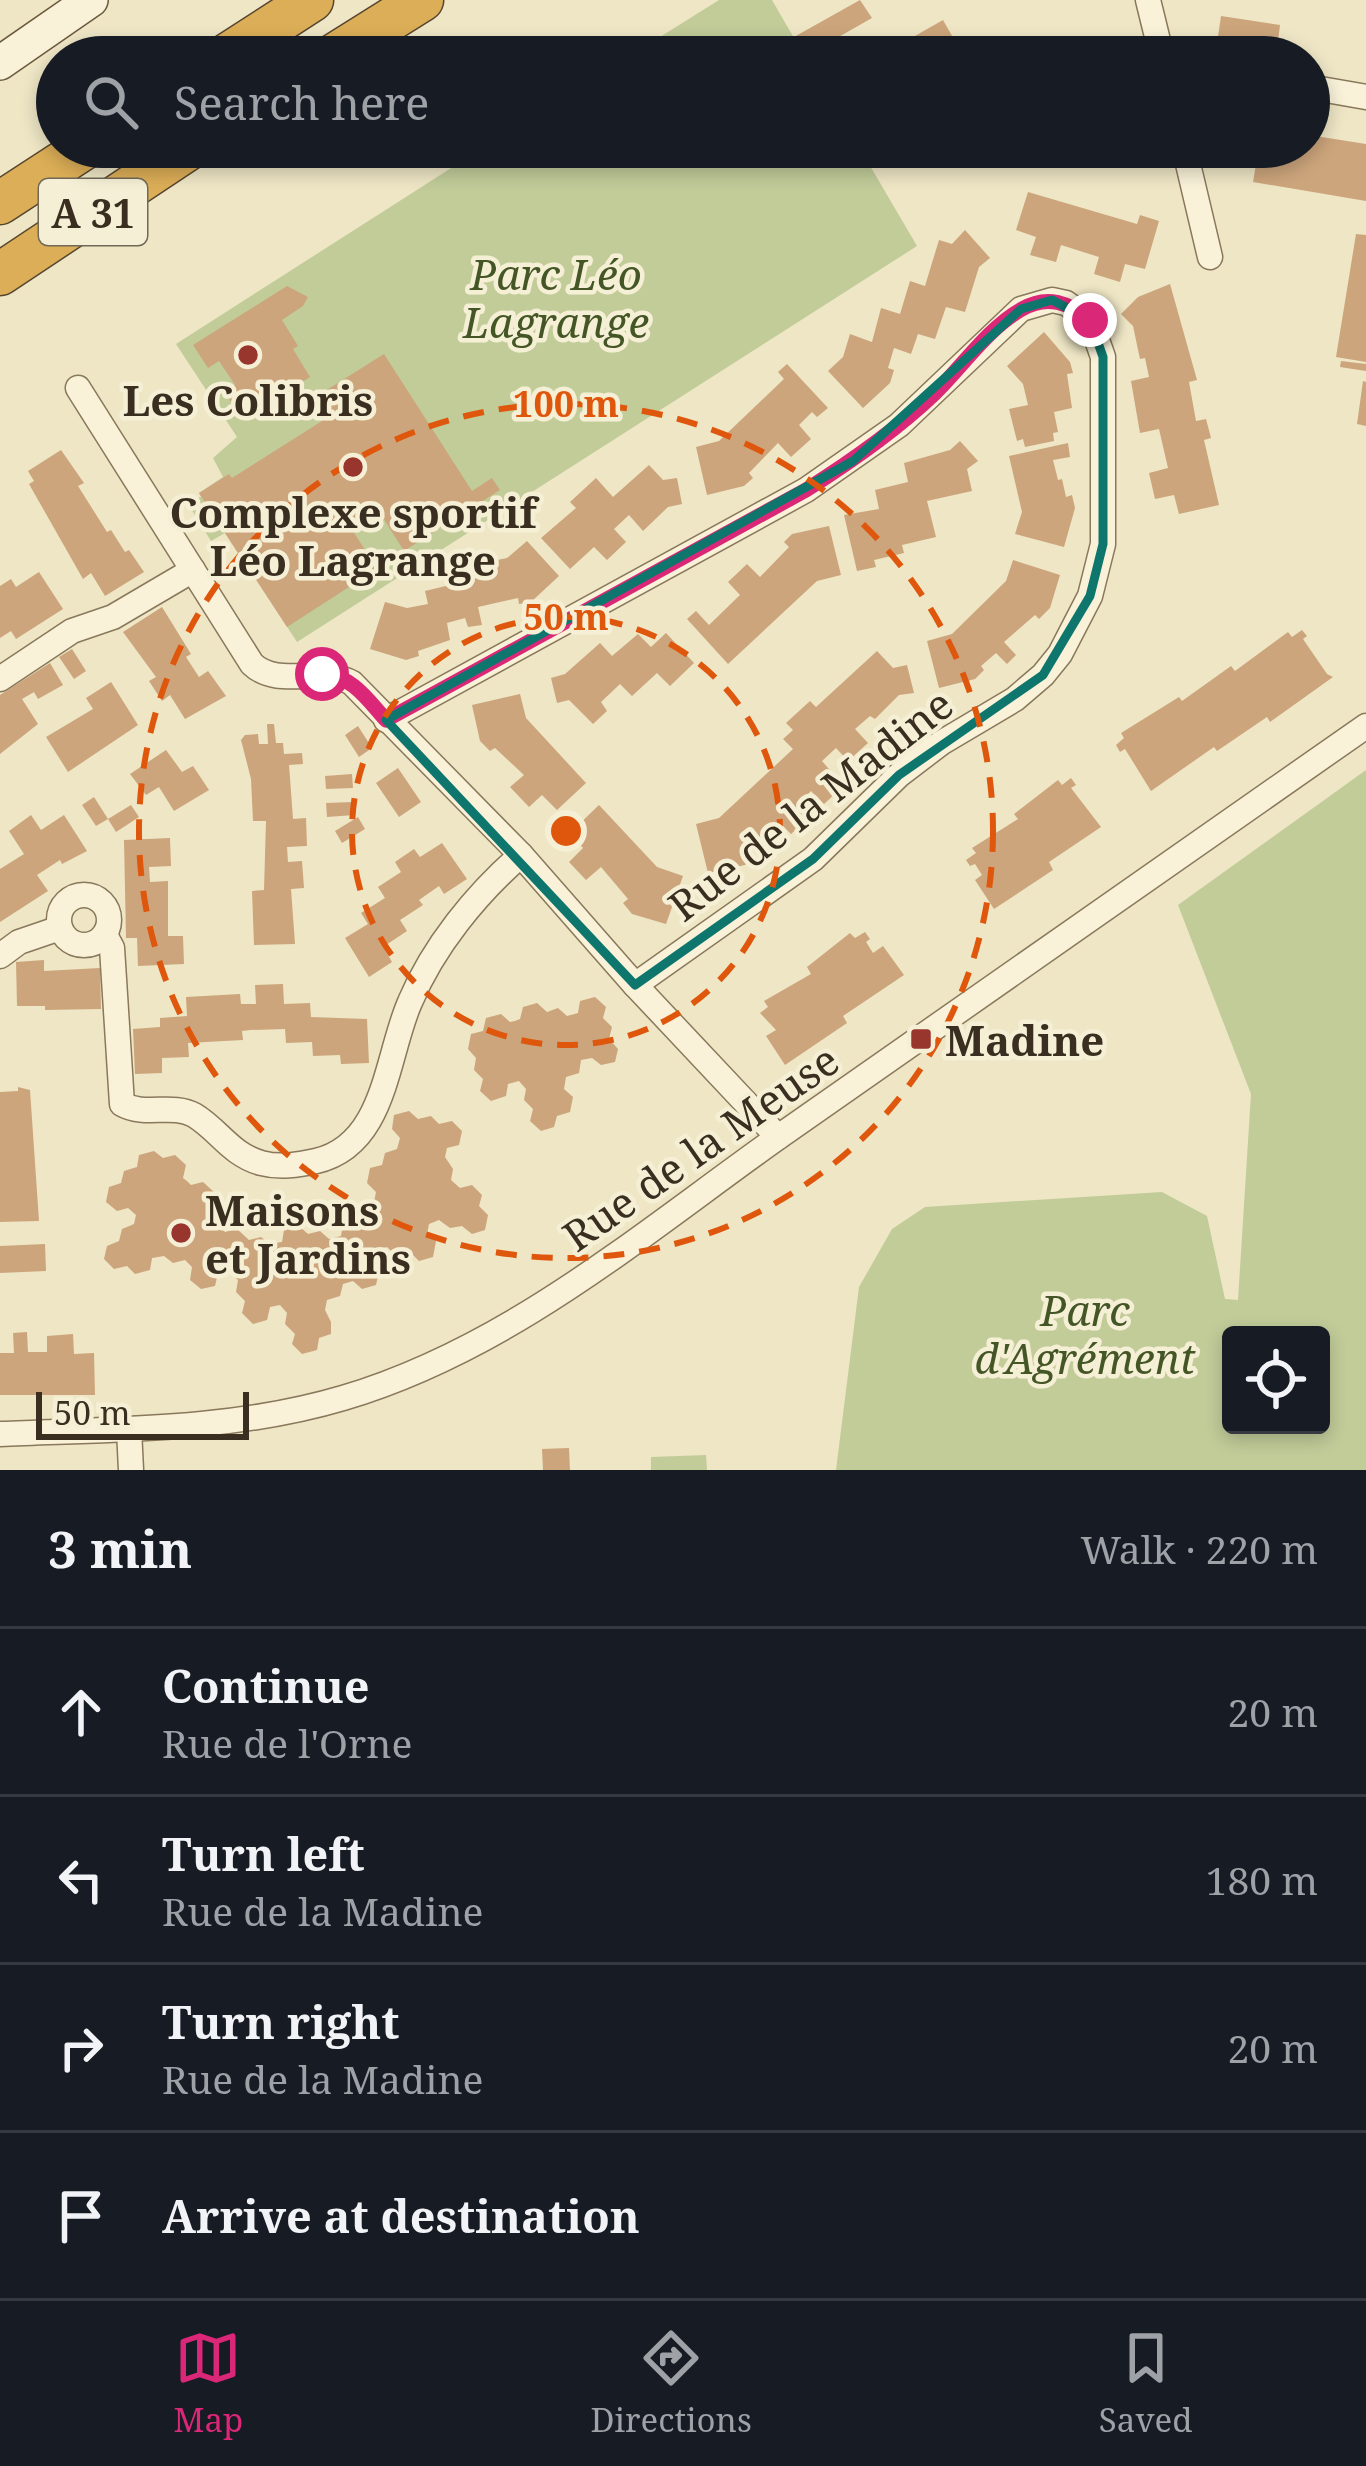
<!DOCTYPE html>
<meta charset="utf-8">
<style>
:root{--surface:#171b24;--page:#20242c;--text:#f1f3f6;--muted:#9ea1a6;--line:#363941;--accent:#db2777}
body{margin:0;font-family:"Noto Serif",serif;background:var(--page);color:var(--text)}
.controls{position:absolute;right:36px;bottom:36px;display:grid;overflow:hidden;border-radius:12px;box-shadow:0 6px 18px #0003}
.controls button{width:108px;height:108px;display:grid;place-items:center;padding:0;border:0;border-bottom:3px solid var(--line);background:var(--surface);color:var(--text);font:60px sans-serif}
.scale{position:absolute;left:36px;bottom:30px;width:213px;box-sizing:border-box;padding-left:12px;border:6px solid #392e1f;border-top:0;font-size:33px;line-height:42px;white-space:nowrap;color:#392e1f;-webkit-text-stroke:9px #f5efd5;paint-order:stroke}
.stop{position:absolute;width:36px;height:36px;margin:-27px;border:9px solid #db2777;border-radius:50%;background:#fff}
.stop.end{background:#db2777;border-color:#fff;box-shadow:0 3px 12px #0008}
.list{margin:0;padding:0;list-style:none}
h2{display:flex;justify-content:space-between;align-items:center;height:156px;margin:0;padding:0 48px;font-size:51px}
h2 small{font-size:39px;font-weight:400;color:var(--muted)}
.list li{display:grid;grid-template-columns:78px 1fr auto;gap:36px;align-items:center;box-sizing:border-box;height:168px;padding:0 48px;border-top:3px solid var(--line)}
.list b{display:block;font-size:45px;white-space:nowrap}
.list p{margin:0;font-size:39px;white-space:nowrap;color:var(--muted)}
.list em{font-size:39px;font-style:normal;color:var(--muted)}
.icon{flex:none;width:66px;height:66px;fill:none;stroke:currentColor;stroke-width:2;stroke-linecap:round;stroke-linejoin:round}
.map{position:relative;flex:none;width:1366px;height:1470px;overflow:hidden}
.search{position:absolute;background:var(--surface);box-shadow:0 6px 18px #0003;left:36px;right:36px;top:36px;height:132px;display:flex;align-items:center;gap:30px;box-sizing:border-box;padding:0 42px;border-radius:66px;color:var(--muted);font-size:45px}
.sheet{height:828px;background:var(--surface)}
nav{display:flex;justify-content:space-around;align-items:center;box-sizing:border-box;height:168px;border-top:3px solid var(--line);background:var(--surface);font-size:33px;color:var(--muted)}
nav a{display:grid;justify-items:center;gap:6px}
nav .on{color:var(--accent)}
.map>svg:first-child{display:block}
</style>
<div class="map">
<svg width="1366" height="1470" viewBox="0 0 1366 1470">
<rect width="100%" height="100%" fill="#eee6c5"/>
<g fill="#c1cc99" fill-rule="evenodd">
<polygon points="719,0 772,0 805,57 628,57"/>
<polygon points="484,147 859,147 917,246 297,642 253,575 259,570 246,549 238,553 225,533 211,541 187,502 201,497 199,493 223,477 213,458 237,437 176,344"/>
<path d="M1366,770V1470H836L859,1287L892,1229L925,1207L1162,1192L1207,1216L1225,1299L1238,1300L1251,1094L1178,905ZM1231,1335H1321V1425H1231Z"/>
<polygon points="706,1455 707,1470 651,1470 651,1457"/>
</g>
<g fill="#cca57c">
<polygon points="860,0 872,18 805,56 794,37"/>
<polygon points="1221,16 1280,25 1276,57 1215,57"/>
<polygon points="943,20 964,57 878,57"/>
<polygon points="1309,135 1366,144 1366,201 1253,182 1259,147 1309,147"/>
<polygon points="1028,192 1137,224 1140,215 1159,221 1145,269 1125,264 1120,282 1094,274 1099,257 1061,245 1056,262 1030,255 1036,237 1016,230"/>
<polygon points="965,230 990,258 979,267 965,312 946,307 935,339 918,334 911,354 894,348 888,368 894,370 890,383 863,408 828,371 843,357 850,334 872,342 881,308 900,314 910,281 925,286 939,240 952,244"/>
<polygon points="1356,234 1366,235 1366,362 1336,357"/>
<polygon points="1170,284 1197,380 1189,382 1196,421 1206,419 1211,438 1204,440 1219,505 1179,514 1174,495 1155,499 1149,473 1168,468 1159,429 1140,433 1131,381 1149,377 1145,358 1140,359 1133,326 1121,314 1138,297"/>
<polygon points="287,286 308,297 303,306 282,320 298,346 293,349 310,377 242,420 225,392 235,385 219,361 208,368 193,345"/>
<polygon points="1044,332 1070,362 1073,373 1067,374 1072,408 1054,412 1058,432 1053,433 1054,441 1025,447 1023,439 1017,441 1009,409 1028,405 1023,384 1007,366"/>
<polygon points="384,354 472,491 492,478 500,490 404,551 380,513 353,531 377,569 287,627 253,575 259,570 245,549 238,553 199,493 229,474 232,478 322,421 309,401"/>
<polygon points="1341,361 1366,364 1366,371 1340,367"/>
<polygon points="787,364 828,408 817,417 812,412 799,425 811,439 791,457 778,443 749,473 753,478 744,486 707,495 696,447 719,441 784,379 778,372"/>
<polygon points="1363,381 1366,382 1366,426 1357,424"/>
<polygon points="960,441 978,461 967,469 972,491 927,501 936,537 902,545 904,553 874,560 876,567 857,571 844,515 879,509 875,490 908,482 904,463 950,450"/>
<polygon points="1068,443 1070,457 1053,460 1058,480 1062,479 1066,497 1072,495 1075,508 1064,547 1015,534 1022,512 1009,456"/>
<polygon points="61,450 84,483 78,486 107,532 111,530 125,552 129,550 144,572 105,596 91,573 83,579 29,484 34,481 28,471"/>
<polygon points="649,465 663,480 677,478 682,504 668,507 643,531 629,515 614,529 626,542 607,560 594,547 570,569 541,538 576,508 570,502 596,478 613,497"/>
<polygon points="829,526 841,575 817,581 728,664 687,619 696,611 709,625 740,595 728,582 747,564 760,577 789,547 784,542 792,534"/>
<polygon points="527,541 559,576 531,602 519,604 518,598 478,607 482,625 468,627 465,618 447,623 450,640 418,651 419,656 406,660 370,649 385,602 407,608 428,604 425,591 458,583 454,569 507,558"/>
<polygon points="1013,560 1060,575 1050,608 1039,619 1035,615 1004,642 1016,655 1007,664 996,653 981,666 984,670 975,679 939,688 927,641 952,634 1006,581"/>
<polygon points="39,572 63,609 16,639 11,631 0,638 0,586 11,579 16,587"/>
<polygon points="162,607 191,654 186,657 199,677 208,671 226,696 185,719 170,695 162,701 149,681 156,677 123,632"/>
<polygon points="1302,630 1307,636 1303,639 1327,674 1333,677 1270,722 1267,717 1217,751 1214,747 1151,791 1125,749 1120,752 1116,745 1124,738 1121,733 1179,697 1182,701 1231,666 1235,671 1288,632 1292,637"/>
<polygon points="666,633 694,663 670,686 657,673 632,696 620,684 601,702 607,711 593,724 569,700 557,703 551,678 565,674 600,643 612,656 638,634 651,647"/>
<polygon points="72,649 86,671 74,679 59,657"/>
<polygon points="877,651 893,668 907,665 914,693 899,695 875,719 870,716 855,729 868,743 848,761 836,748 822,761 834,775 825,784 835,794 824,804 811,791 798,804 810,817 791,834 778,821 750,852 754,856 745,865 708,873 696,824 719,818 793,749 783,739 793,730 786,723 810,701 816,707"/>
<polygon points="50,663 63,685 38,699 34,692 22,699 38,724 0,754 0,695"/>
<polygon points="111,682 138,725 68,772 46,737 93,709 86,698"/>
<polygon points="520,694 526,718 586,783 557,810 542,795 529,807 510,787 524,775 495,748 490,751 480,741 472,705"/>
<polygon points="267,724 274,724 276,743 283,743 284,754 302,753 303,764 289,765 290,778 293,819 306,818 307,846 287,847 288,862 302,861 304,888 291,889 295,944 254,945 252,891 264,890 266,821 253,821 251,779 241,740 245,735 258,734 259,744 268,744"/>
<polygon points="358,726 372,748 359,757 345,735"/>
<polygon points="166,750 182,772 193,766 209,790 174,811 159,787 146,795 130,774"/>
<polygon points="398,768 421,802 399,817 376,783"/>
<polygon points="352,774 353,788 326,789 325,776"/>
<polygon points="1071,778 1076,785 1071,788 1101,827 1049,862 1053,870 994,909 975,880 982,875 975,864 970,866 966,860 976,853 972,848 1018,819 1014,814 1058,780 1062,785"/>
<polygon points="94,797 108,819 96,826 82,805"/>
<polygon points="353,802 354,815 327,817 326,803"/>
<polygon points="131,805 139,817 116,832 108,819"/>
<polygon points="599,805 657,867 683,876 666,924 632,914 623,903 628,899 601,867 586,880 569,862 583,848 570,833"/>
<polygon points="31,815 41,830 64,815 87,851 62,864 60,860 37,875 48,891 0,922 0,869 24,854 9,831"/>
<polygon points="358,817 365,829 342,843 335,831"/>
<polygon points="170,838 171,866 149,867 150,882 168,881 168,936 183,936 184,964 138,966 137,938 126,938 124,840"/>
<polygon points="442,843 467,879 444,894 439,886 419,900 423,905 400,920 407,931 383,947 392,962 369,977 345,938 368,924 361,913 385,898 378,887 401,872 395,862 414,849 420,857"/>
<polygon points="865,932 870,939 866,942 873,953 883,946 904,975 843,1016 847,1023 785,1065 766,1036 776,1030 760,1013 768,1007 764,1001 811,974 807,967 850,933 855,938"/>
<polygon points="44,960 44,971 100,968 101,1009 45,1010 45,1006 17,1006 16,962"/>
<polygon points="283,984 284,1004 310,1003 311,1017 367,1019 369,1063 341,1064 340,1055 313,1056 312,1042 286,1043 285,1029 250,1030 242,1031 243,1040 188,1043 189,1057 162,1058 162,1073 135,1074 133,1029 160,1027 160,1018 187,1016 186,997 240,994 241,1004 256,1004 255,985"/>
<polygon points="595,997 606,1007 603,1018 612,1027 609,1039 618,1049 615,1062 601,1065 592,1058 581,1060 579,1073 566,1077 564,1089 573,1097 570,1112 557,1116 554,1127 541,1131 530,1121 533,1109 524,1100 526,1089 519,1081 508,1084 506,1096 491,1101 480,1091 483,1079 474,1070 476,1058 468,1049 471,1034 483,1031 486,1018 501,1014 510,1022 515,1021 520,1019 523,1007 537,1003 547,1012 558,1008 567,1016 578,1013 580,1001"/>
<polygon points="18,1087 30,1090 39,1221 0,1222 0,1092 18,1091"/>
<polygon points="409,1111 418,1119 431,1116 439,1124 452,1121 462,1131 459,1145 447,1148 445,1157 453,1169 451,1180 460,1188 472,1185 482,1195 479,1206 488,1215 485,1230 472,1234 462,1226 450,1228 439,1220 429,1224 427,1234 436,1241 433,1257 419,1261 409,1251 395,1255 387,1247 373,1251 370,1261 379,1271 376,1285 362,1289 353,1281 343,1284 340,1296 327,1300 325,1310 331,1322 331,1334 319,1338 317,1350 302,1354 292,1344 295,1334 285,1324 287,1313 280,1305 270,1307 267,1320 253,1324 242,1313 245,1301 236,1292 238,1280 228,1270 218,1273 215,1286 201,1289 190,1280 192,1267 185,1260 173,1263 164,1256 152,1258 150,1270 135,1274 127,1266 114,1269 104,1259 107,1246 119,1241 122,1229 134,1224 136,1215 128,1208 117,1211 106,1202 109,1187 121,1183 124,1171 137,1167 139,1155 154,1151 163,1158 175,1155 186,1165 183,1178 187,1181 191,1185 203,1182 214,1192 211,1203 220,1212 217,1224 225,1232 237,1229 249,1240 261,1237 270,1244 282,1242 284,1230 299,1226 308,1234 320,1231 329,1239 341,1236 343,1223 359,1218 361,1206 374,1202 376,1192 367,1183 370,1168 382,1165 385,1153 397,1149 400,1138 392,1129 394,1115"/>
<polygon points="45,1244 46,1271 0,1273 0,1246"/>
<polygon points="27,1332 28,1352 47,1352 47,1336 73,1334 74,1354 94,1353 95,1395 0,1395 0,1353 14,1353 13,1333"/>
<polygon points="569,1448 570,1470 543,1470 542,1449"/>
</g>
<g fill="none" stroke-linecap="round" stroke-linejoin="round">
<defs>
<g id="minor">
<polyline points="1148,0 1162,57"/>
<polyline points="1309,87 1366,97"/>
<polyline points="1184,147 1210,257"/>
<path d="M78,388L252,664C278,689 321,665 352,683L521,855L635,985L778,1137"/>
<polyline points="0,679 72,631 113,617 193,570"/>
<polyline points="386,720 806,490 899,425 1021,309 1052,300 1066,303 1090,320 1103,357 1103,544 1090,596 1060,654 1043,675 1015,699 941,743 899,775 813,859 635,985"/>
<circle cx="84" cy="920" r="25"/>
<path d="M105,935L112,948L122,1104C145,1117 172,1103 194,1115C219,1130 230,1154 261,1163C280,1168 298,1165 316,1161C386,1145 386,1056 410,1002C433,947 476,894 521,855"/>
<polyline points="0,956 19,942 60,928"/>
<polyline points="129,1429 131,1470"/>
<path d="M0,1434C114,1429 232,1431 343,1398C508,1349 639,1236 777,1138C973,1000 1170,864 1366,726"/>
</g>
<polyline id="secondary" points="0,63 91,0"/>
<g id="motorway">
<polyline points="224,57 312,0"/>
<polyline points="331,57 422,0"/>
<polyline points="0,203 86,147"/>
<polyline points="0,274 191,147"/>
</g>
</defs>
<use href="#minor" stroke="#89785b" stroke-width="27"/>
<use href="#secondary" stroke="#6b593e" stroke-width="36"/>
<use href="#motorway" stroke="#57462f" stroke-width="45"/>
<use href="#minor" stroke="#f9f2d9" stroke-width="24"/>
<use href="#secondary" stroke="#f9f2d9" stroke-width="33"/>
<use href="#motorway" stroke="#dcae57" stroke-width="42"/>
</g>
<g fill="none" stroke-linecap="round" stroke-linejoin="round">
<path stroke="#db2777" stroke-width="15" d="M322,674C353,676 367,699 386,720L806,490C852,461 895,431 934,394C962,367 988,328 1022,309C1048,294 1069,303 1090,320"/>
</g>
<path fill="none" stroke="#0f766e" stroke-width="9" stroke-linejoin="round" d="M1052,300L1090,320L1103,357V544L1090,596L1043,675L899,775L813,859L635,985L386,720L853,461L1021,309Z"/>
<g fill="none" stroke="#df570d" stroke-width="6" stroke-dasharray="21 15">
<circle cx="566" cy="831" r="214"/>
<circle cx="566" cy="831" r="427"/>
</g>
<g fill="#98352c" stroke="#f5efd5" stroke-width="4.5">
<circle cx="248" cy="355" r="12"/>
<circle cx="353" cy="467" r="12"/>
<rect x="909" y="1027" width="24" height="24" rx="6"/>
<circle cx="181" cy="1233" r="12"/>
</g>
<g text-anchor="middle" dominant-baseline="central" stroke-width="9" stroke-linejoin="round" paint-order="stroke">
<rect fill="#f5efd5" stroke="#716856" stroke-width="3" x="39" y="179" width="108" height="66" rx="9"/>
<g font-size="39" font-weight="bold" fill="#392e1f">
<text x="93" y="212">A 31</text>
</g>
<g font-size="42" font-style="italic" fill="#455626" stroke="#f5efd5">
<text x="556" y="273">Parc Léo<tspan x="556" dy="48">Lagrange</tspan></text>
<text x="1085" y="1309">Parc<tspan x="1085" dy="48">d'Agrément</tspan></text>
</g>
<g font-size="42" font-weight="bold" fill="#392e1f" stroke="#f5efd5">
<text x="248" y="399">Les Colibris</text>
<text x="353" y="511">Complexe sportif<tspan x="353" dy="48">Léo Lagrange</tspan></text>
<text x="945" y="1039" text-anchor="start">Madine</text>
<text x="205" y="1209" text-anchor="start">Maisons<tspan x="205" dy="48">et Jardins</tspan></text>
</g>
<g font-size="42" fill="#392e1f" stroke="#f5efd5">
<text transform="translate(810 804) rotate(-38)">Rue de la Madine</text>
<text transform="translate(700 1147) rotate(-35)">Rue de la Meuse</text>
</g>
</g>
<circle cx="566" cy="831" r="18" fill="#df570d" stroke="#f5efd5" stroke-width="6"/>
<g font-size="36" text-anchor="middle" font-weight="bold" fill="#df570d" stroke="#f5efd5" stroke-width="9" stroke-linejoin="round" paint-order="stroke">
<text x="566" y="417">100 m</text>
<text x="566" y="630">50 m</text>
</g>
</svg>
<div class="controls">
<button><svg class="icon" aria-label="locate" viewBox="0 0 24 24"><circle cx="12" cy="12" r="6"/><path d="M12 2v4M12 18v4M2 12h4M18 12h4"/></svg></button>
</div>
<div class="scale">50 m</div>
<div class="stop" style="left:322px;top:674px"></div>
<div class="stop end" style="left:1090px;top:320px"></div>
<div class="search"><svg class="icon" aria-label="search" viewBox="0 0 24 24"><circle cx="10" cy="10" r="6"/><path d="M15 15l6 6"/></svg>Search here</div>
</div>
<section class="sheet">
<h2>3 min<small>Walk · 220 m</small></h2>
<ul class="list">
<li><svg class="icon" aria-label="ahead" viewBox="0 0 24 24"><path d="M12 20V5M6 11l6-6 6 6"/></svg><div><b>Continue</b><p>Rue de l'Orne</p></div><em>20 m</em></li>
<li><svg class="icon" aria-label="left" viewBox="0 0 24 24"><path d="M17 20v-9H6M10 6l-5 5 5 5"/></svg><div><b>Turn left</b><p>Rue de la Madine</p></div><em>180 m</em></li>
<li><svg class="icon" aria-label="right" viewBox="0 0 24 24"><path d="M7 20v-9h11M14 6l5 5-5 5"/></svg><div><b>Turn right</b><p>Rue de la Madine</p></div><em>20 m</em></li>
<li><svg class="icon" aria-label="arrive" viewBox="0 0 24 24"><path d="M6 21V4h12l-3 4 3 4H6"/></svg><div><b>Arrive at destination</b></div></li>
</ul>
</section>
<nav>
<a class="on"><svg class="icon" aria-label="map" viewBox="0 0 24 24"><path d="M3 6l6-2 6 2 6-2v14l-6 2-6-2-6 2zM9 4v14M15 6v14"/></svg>Map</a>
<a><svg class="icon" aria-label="directions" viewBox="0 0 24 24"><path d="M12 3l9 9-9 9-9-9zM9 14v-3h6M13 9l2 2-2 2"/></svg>Directions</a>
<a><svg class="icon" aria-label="saved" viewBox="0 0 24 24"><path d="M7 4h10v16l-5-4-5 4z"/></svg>Saved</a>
</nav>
